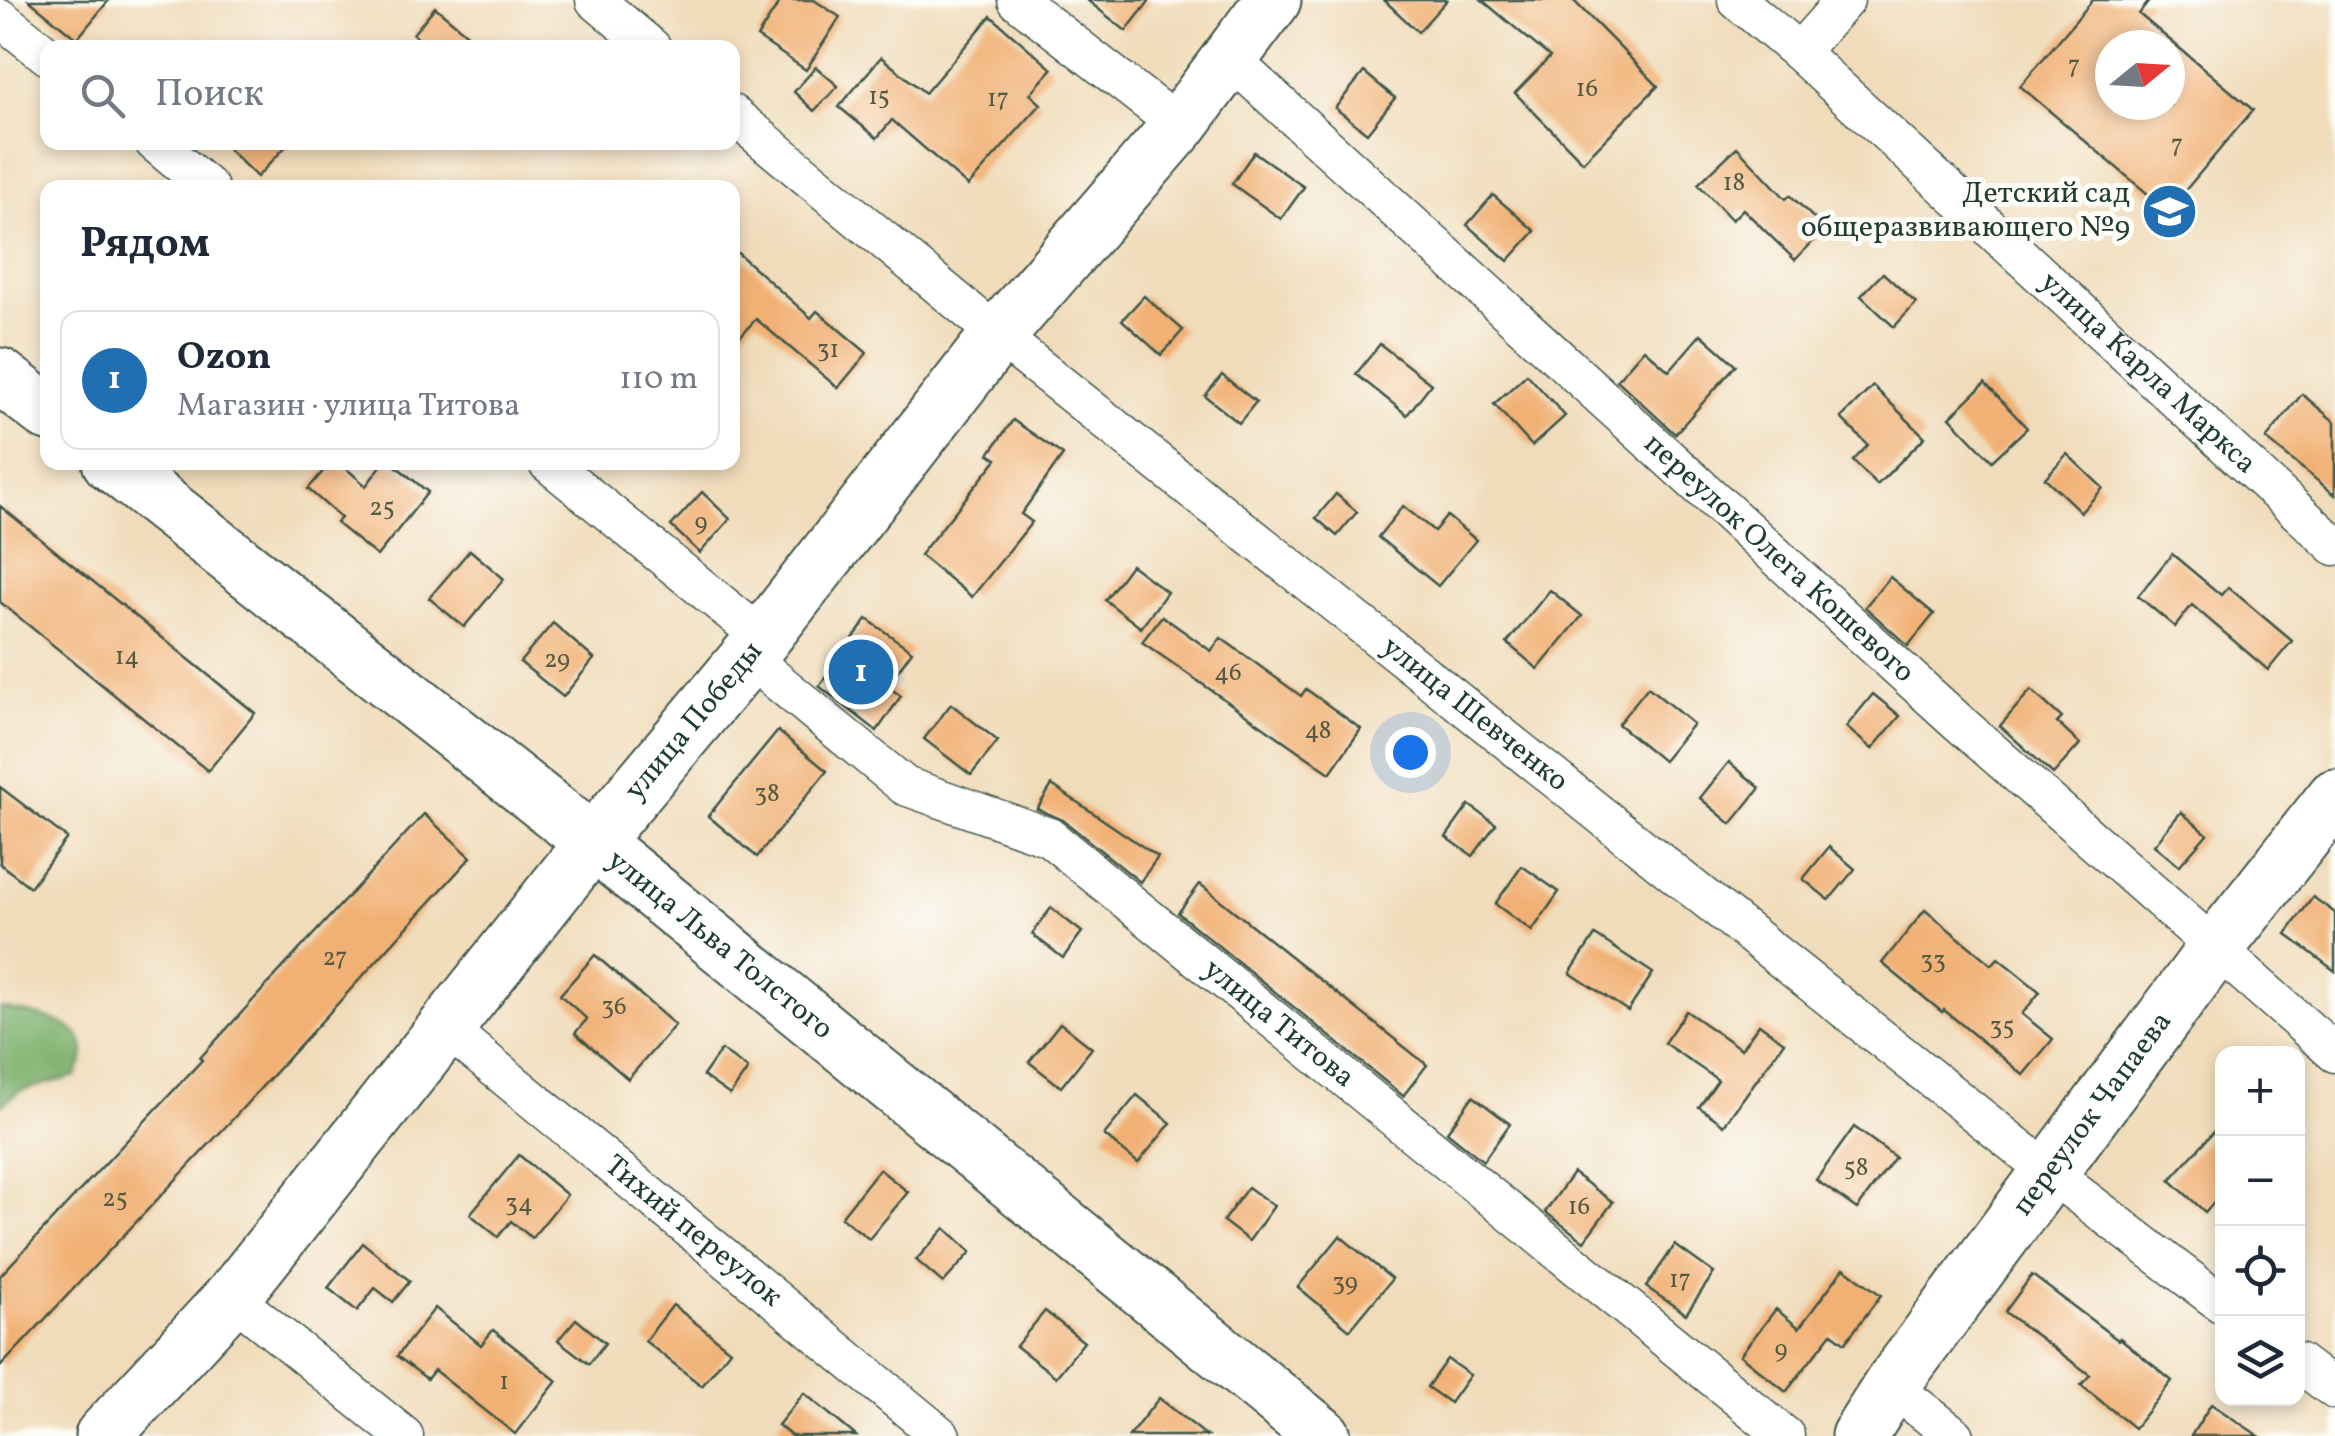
<!DOCTYPE html>
<html lang="ru">
<meta charset="utf-8">
<style>
:root{--surface:#fff;--page:#f6f6f7;--text:#1f2937;--muted:#747a83;--line:#e0e1e3;--accent:#1f6fb2}
body{margin:0;font-family:Vollkorn,serif;background:var(--page);color:var(--text)}
.controls{position:absolute;right:30px;bottom:30px;display:grid;overflow:hidden;border-radius:20px;box-shadow:0 5px 15px #0003}
.controls button{width:90px;height:90px;display:grid;place-items:center;padding:0;border:0;border-bottom:2px solid var(--line);background:var(--surface);color:var(--text);font:50px sans-serif}
.compass{position:absolute;left:2095px;top:30px;width:90px;height:90px;border-radius:50%;background:var(--surface);box-shadow:0 5px 15px #0003;rotate:72deg}
.you{position:absolute;left:1410px;top:752px;width:35px;height:35px;margin:-25px;border:8px solid #fff;border-radius:50%;background:#1a73e8;box-shadow:0 0 0 15px #1a73e833}
.badge{display:grid;place-items:center;width:65px;height:65px;border-radius:50%;background:var(--accent);color:#fff;font-size:32px;font-weight:700}
.pin{position:absolute;translate:-50% -50%;border:5px solid #fff;box-shadow:0 2px 10px #0006}
.list{margin:0;padding:0;list-style:none}
h2{display:flex;justify-content:space-between;align-items:center;height:130px;margin:0;padding:0 40px;font-size:42px}
h2 small{font-size:32px;font-weight:400;color:var(--muted)}
.list li{display:grid;grid-template-columns:65px 1fr auto;gap:30px;align-items:center;box-sizing:border-box;height:140px;margin:0 20px 20px;padding:0 20px;border:2px solid var(--line);border-radius:20px}
.list b{display:block;font-size:38px;white-space:nowrap}
.list p{margin:0;font-size:32px;white-space:nowrap;color:var(--muted)}
.list em{font-size:32px;font-style:normal;color:var(--muted)}
.icon{flex:none;width:55px;height:55px;fill:none;stroke:currentColor;stroke-width:2;stroke-linecap:round;stroke-linejoin:round}
.map{position:relative;flex:none;width:2335px;height:1436px;overflow:hidden}
.search{position:absolute;background:var(--surface);box-shadow:0 5px 15px #0003;left:40px;top:40px;width:700px;height:110px;display:flex;align-items:center;gap:25px;box-sizing:border-box;padding:0 35px;border-radius:20px;color:var(--muted);font-size:38px}
.panel{position:absolute;background:var(--surface);box-shadow:0 5px 15px #0003;left:40px;top:180px;width:700px;height:290px;border-radius:20px}
.map>svg:first-child{display:block}
</style>
<div class="map">
<svg width="2335" height="1436" viewBox="0 0 2335 1436">
<rect width="100%" height="100%" fill="#fdfcf7"/>
<filter id="ink" filterUnits="userSpaceOnUse"><feTurbulence type="fractalNoise" baseFrequency=".01" numOctaves="2"/><feDisplacementMap in="SourceGraphic" scale="20" xChannelSelector="R" yChannelSelector="G"/><feConvolveMatrix kernelMatrix="1 2 1 2 8 2 1 2 1" color-interpolation-filters="sRGB"/></filter>
<filter id="wash" filterUnits="userSpaceOnUse"><feTurbulence type="fractalNoise" baseFrequency=".0048" numOctaves="4" result="noise"/><feDisplacementMap in="SourceGraphic" scale="40" xChannelSelector="R" yChannelSelector="G"/><feGaussianBlur stdDeviation="2.25" result="paint"/><feColorMatrix in="noise" values="0 0 0 0 0 0 0 0 0 0 0 0 0 0 0 0 0 1.4 0 .05"/><feComposite in="paint" operator="in"/></filter>
<g filter="url(#wash)">
<rect width="100%" height="100%" fill="#f0dcba"/>
<path fill="#7bb06c" stroke="#4d7650" stroke-width="2.5" d="M0,1008C25,1013 85,1018 84,1054C84,1060 78,1070 76,1076L19,1091L0,1106Z"/>
<g id="blocks">
<g fill="#f1b175" fill-rule="evenodd">
<polygon points="29,0 109,0 77,39"/>
<polygon points="781,0 814,0 840,17 806,70 757,37"/>
<polygon points="1087,0 1150,0 1126,31"/>
<polygon points="1384,0 1447,0 1418,32"/>
<polygon points="1482,0 1573,0 1658,86 1583,162 1515,93 1550,57"/>
<path d="M2093,0H2150L2139,14L2253,110L2168,211L2020,86ZM2110,45H2170V105H2110Z"/>
<polygon points="435,7 484,48 429,48 413,34"/>
<polygon points="991,16 1052,69 1030,94 1041,104 968,186 892,120 877,138 839,107 881,57 925,93"/>
<polygon points="816,67 838,86 814,111 794,92"/>
<polygon points="1364,72 1395,98 1367,133 1335,108"/>
<polygon points="221,142 290,142 257,177"/>
<polygon points="1737,147 1786,199 1790,195 1825,229 1795,260 1743,209 1732,220 1698,184"/>
<polygon points="1254,152 1304,187 1281,219 1232,184"/>
<polygon points="1493,195 1535,231 1508,261 1467,225"/>
<polygon points="732,248 811,318 817,311 867,353 838,388 756,319 732,345"/>
<polygon points="1883,273 1916,303 1894,327 1861,296"/>
<polygon points="1144,296 1183,330 1161,355 1122,320"/>
<polygon points="1701,334 1736,365 1675,434 1617,380 1644,349 1669,371"/>
<polygon points="1380,344 1431,384 1407,415 1356,374"/>
<polygon points="1527,374 1565,416 1532,446 1494,404"/>
<polygon points="1222,375 1256,402 1239,423 1205,396"/>
<polygon points="1985,383 2027,428 1992,461 1950,417"/>
<polygon points="1873,386 1925,437 1877,485 1853,461 1868,445 1841,418"/>
<polygon points="2302,394 2335,422 2335,495 2266,439"/>
<polygon points="1013,420 1063,455 1021,514 1032,522 972,597 920,555 997,459 989,454"/>
<polygon points="2067,454 2103,488 2081,512 2045,478"/>
<polygon points="331,462 339,462 366,486 384,462 391,462 428,492 377,556 336,523 341,518 308,489"/>
<polygon points="702,492 730,519 700,553 671,526"/>
<polygon points="1336,494 1357,512 1337,536 1316,518"/>
<polygon points="0,506 255,713 208,771 0,602"/>
<polygon points="1403,506 1434,531 1447,516 1476,540 1438,586 1378,537"/>
<polygon points="470,550 504,579 464,627 429,598"/>
<polygon points="2172,554 2221,595 2228,587 2292,641 2268,670 2192,605 2175,627 2138,596"/>
<polygon points="1131,565 1167,592 1141,628 1105,600"/>
<polygon points="1890,577 1934,614 1908,646 1865,607"/>
<polygon points="1550,590 1582,616 1538,669 1507,643"/>
<polygon points="1162,616 1211,651 1221,638 1301,696 1306,689 1361,729 1330,773 1142,642"/>
<polygon points="867,619 912,651 887,686 901,696 877,731 819,686"/>
<polygon points="553,623 594,659 563,697 520,662"/>
<polygon points="1648,687 1693,724 1663,761 1618,724"/>
<polygon points="2031,690 2062,718 2057,723 2080,744 2053,774 2000,726"/>
<polygon points="1873,694 1900,716 1872,749 1846,727"/>
<polygon points="951,704 998,741 971,775 924,739"/>
<polygon points="778,731 827,771 757,857 708,816"/>
<polygon points="1729,762 1760,788 1731,824 1700,798"/>
<polygon points="1052,785 1158,857 1140,882 1063,820 1037,809"/>
<polygon points="0,787 67,838 30,887 0,864"/>
<polygon points="1469,805 1496,824 1473,856 1446,837"/>
<polygon points="2181,812 2207,834 2179,866 2154,845"/>
<polygon points="424,814 471,857 230,1122 0,1367 0,1276 202,1060 200,1058"/>
<polygon points="1829,847 1855,869 1829,900 1803,879"/>
<polygon points="1522,866 1559,892 1532,931 1495,904"/>
<polygon points="1200,884 1427,1065 1403,1096 1178,913"/>
<polygon points="2313,897 2335,913 2335,971 2286,934"/>
<polygon points="1051,908 1082,932 1063,958 1032,934"/>
<polygon points="1925,910 1992,965 1998,958 2040,992 2022,1014 2053,1039 2023,1075 1944,1010 1942,1012 1882,963"/>
<polygon points="1595,935 1653,973 1628,1011 1570,973"/>
<polygon points="595,955 675,1025 628,1079 575,1033 587,1019 560,995"/>
<polygon points="1686,1011 1741,1049 1759,1024 1784,1042 1724,1125 1699,1107 1718,1080 1664,1043"/>
<polygon points="1060,1023 1092,1048 1061,1087 1029,1062"/>
<polygon points="721,1050 748,1069 730,1095 703,1076"/>
<polygon points="1137,1095 1171,1123 1138,1163 1104,1135"/>
<polygon points="1473,1096 1510,1124 1483,1161 1447,1132"/>
<polygon points="2222,1123 2222,1193 2205,1212 2170,1180"/>
<polygon points="1854,1127 1895,1157 1857,1209 1816,1180"/>
<polygon points="519,1155 567,1195 532,1238 511,1221 498,1237 470,1214"/>
<polygon points="879,1169 908,1192 869,1239 841,1217"/>
<polygon points="1573,1173 1613,1202 1584,1241 1545,1212"/>
<polygon points="1248,1187 1274,1206 1249,1241 1223,1221"/>
<polygon points="945,1228 971,1252 943,1283 916,1260"/>
<polygon points="1340,1236 1392,1279 1350,1330 1298,1287"/>
<polygon points="363,1243 410,1281 393,1302 375,1288 357,1311 328,1288"/>
<polygon points="1675,1245 1714,1273 1686,1314 1646,1287"/>
<polygon points="1844,1268 1881,1295 1845,1343 1832,1333 1786,1392 1740,1355 1776,1309 1799,1328"/>
<polygon points="2032,1275 2118,1340 2120,1338 2172,1381 2134,1428 2081,1385 2090,1375 2005,1312"/>
<polygon points="673,1305 730,1350 702,1386 645,1341"/>
<polygon points="435,1308 481,1345 493,1330 557,1381 515,1434 434,1370 427,1379 397,1356"/>
<polygon points="1045,1311 1084,1342 1056,1377 1016,1346"/>
<polygon points="576,1319 605,1343 589,1364 558,1340"/>
<polygon points="1447,1359 1470,1375 1450,1403 1427,1387"/>
<polygon points="804,1393 856,1436 791,1436 778,1425"/>
<polygon points="1159,1398 1207,1436 1129,1436"/>
<polygon points="2211,1404 2259,1436 2191,1436"/>
</g>
</g>
</g>
<g filter="url(#ink)">
<use href="#blocks" fill-opacity="0" stroke="#3e5548" stroke-width="2.5"/>
<g fill="none" stroke-linecap="round" stroke-linejoin="round">
<defs>
<g id="street">
<polyline points="595,0 652,48"/>
<polyline points="1017,0 1179,126"/>
<path id="s1" d="M1737,0L1799,52L2335,546"/>
<polyline points="0,18 48,56"/>
<polyline points="1799,52 1845,0"/>
<path id="s2" d="M1228,57L1957,721L2335,1053"/>
<path id="s3" d="M732,114L998,335L2049,1172L2222,1304"/>
<polyline points="154,142 209,188"/>
<polyline points="547,462 763,638"/>
<path id="s4" d="M748,657L905,786L1049,837L1785,1436"/>
<path id="s5" d="M446,1028L941,1436"/>
<polyline points="232,1297 404,1436"/>
<polyline points="2298,1362 2335,1390"/>
<polyline points="1891,1386 1955,1436"/>
</g>
<g id="secondary">
<polyline points="0,376 48,413"/>
<path id="s6" d="M110,462L593,842L1323,1436"/>
<path id="s7" d="M103,1436L232,1297L593,842L748,657L998,335L1179,126L1273,0"/>
<path id="s8" d="M1859,1436L1891,1386L2215,949L2335,797"/>
</g>
</defs>
<use href="#street" stroke="#3e5548" stroke-width="41"/>
<use href="#secondary" stroke="#3e5548" stroke-width="59"/>
<use href="#street" stroke="#fff" stroke-width="38"/>
<use href="#secondary" stroke="#fff" stroke-width="55"/>
</g>
</g>
<defs>
<symbol id="school-disc" viewBox="-11 -11 22 22"><circle r="9.5" fill="#1f6fb2" stroke="#fdfcf7"/><path d="M0-5L7-2L0 1L-7-2ZM-4 1L0 2.5L4 1V4Q0 6-4 4Z" fill="#fff"/></symbol>
</defs>
<g fill-rule="evenodd">
<use href="#school-disc" x="2138" y="180" width="63" height="63"/>
</g>
<g text-anchor="middle" dominant-baseline="central" stroke-width="10" stroke-linejoin="round" paint-order="stroke">
<g font-size="25" fill="#545a44">
<text x="2074" y="66">7</text>
<text x="1587" y="89">16</text>
<text x="879" y="97">15</text>
<text x="998" y="99">17</text>
<text x="2177" y="145">7</text>
<text x="1734" y="183">18</text>
<text x="828" y="350">31</text>
<text x="382" y="508">25</text>
<text x="701" y="523">9</text>
<text x="127" y="657">14</text>
<text x="557" y="660">29</text>
<text x="1228" y="673">46</text>
<text x="1318" y="731">48</text>
<text x="767" y="794">38</text>
<text x="335" y="958">27</text>
<text x="1933" y="961">33</text>
<text x="614" y="1007">36</text>
<text x="2002" y="1027">35</text>
<text x="1856" y="1168">58</text>
<text x="115" y="1199">25</text>
<text x="519" y="1204">34</text>
<text x="1579" y="1207">16</text>
<text x="1680" y="1280">17</text>
<text x="1345" y="1283">39</text>
<text x="1781" y="1350">9</text>
<text x="504" y="1382">1</text>
</g>
<g font-size="30" fill="#1f3d34" stroke="#fdfcf7" text-anchor="end">
<text x="2130" y="194">Детский сад<tspan x="2130" dy="34">общеразвивающего №9</tspan></text>
</g>
<g font-size="30" fill="#1f3d34" stroke="#fdfcf7">
<text stroke="none"><textPath href="#s1" startOffset="555">улица Карла Маркса</textPath></text>
<text stroke="none"><textPath href="#s2" startOffset="745">переулок Олега Кошевого</textPath></text>
<text stroke="none"><textPath href="#s3" startOffset="955">улица Шевченко</textPath></text>
<text stroke="none"><textPath href="#s7" startOffset="928">улица Победы</textPath></text>
<text stroke="none"><textPath href="#s6" startOffset="778">улица Льва Толстого</textPath></text>
<text stroke="none"><textPath href="#s4" startOffset="652">улица Титова</textPath></text>
<text stroke="none"><textPath href="#s8" startOffset="398">переулок Чапаева</textPath></text>
<text stroke="none"><textPath href="#s5" startOffset="320">Тихий переулок</textPath></text>
</g>
</g>
</svg>
<div class="controls">
<button>+</button>
<button>−</button>
<button><svg class="icon" aria-label="locate" viewBox="0 0 24 24"><circle cx="12" cy="12" r="6"/><path d="M12 2v4M12 18v4M2 12h4M18 12h4"/></svg></button>
<button><svg class="icon" aria-label="layers" viewBox="0 0 24 24"><path d="M12 4l9 5-9 5-9-5zM3 14l9 5 9-5"/></svg></button>
</div>
<svg class="compass" viewBox="-18 -18 36 36"><path d="M0-13l5 13h-10z" fill="#e53935"/><path d="M0 13l5-13h-10z" fill="#747a83"/></svg>
<div class="you"></div>
<div class="pin badge" style="left:861px;top:672px">1</div>
<div class="search"><svg class="icon" aria-label="search" viewBox="0 0 24 24"><circle cx="10" cy="10" r="6"/><path d="M15 15l6 6"/></svg>Поиск</div>
<section class="panel">
<h2>Рядом<small></small></h2>
<ul class="list">
<li><span class="badge">1</span><div><b>Ozon</b><p>Магазин · улица Титова</p></div><em>110 m</em></li>
</ul>
</section>
</div>
